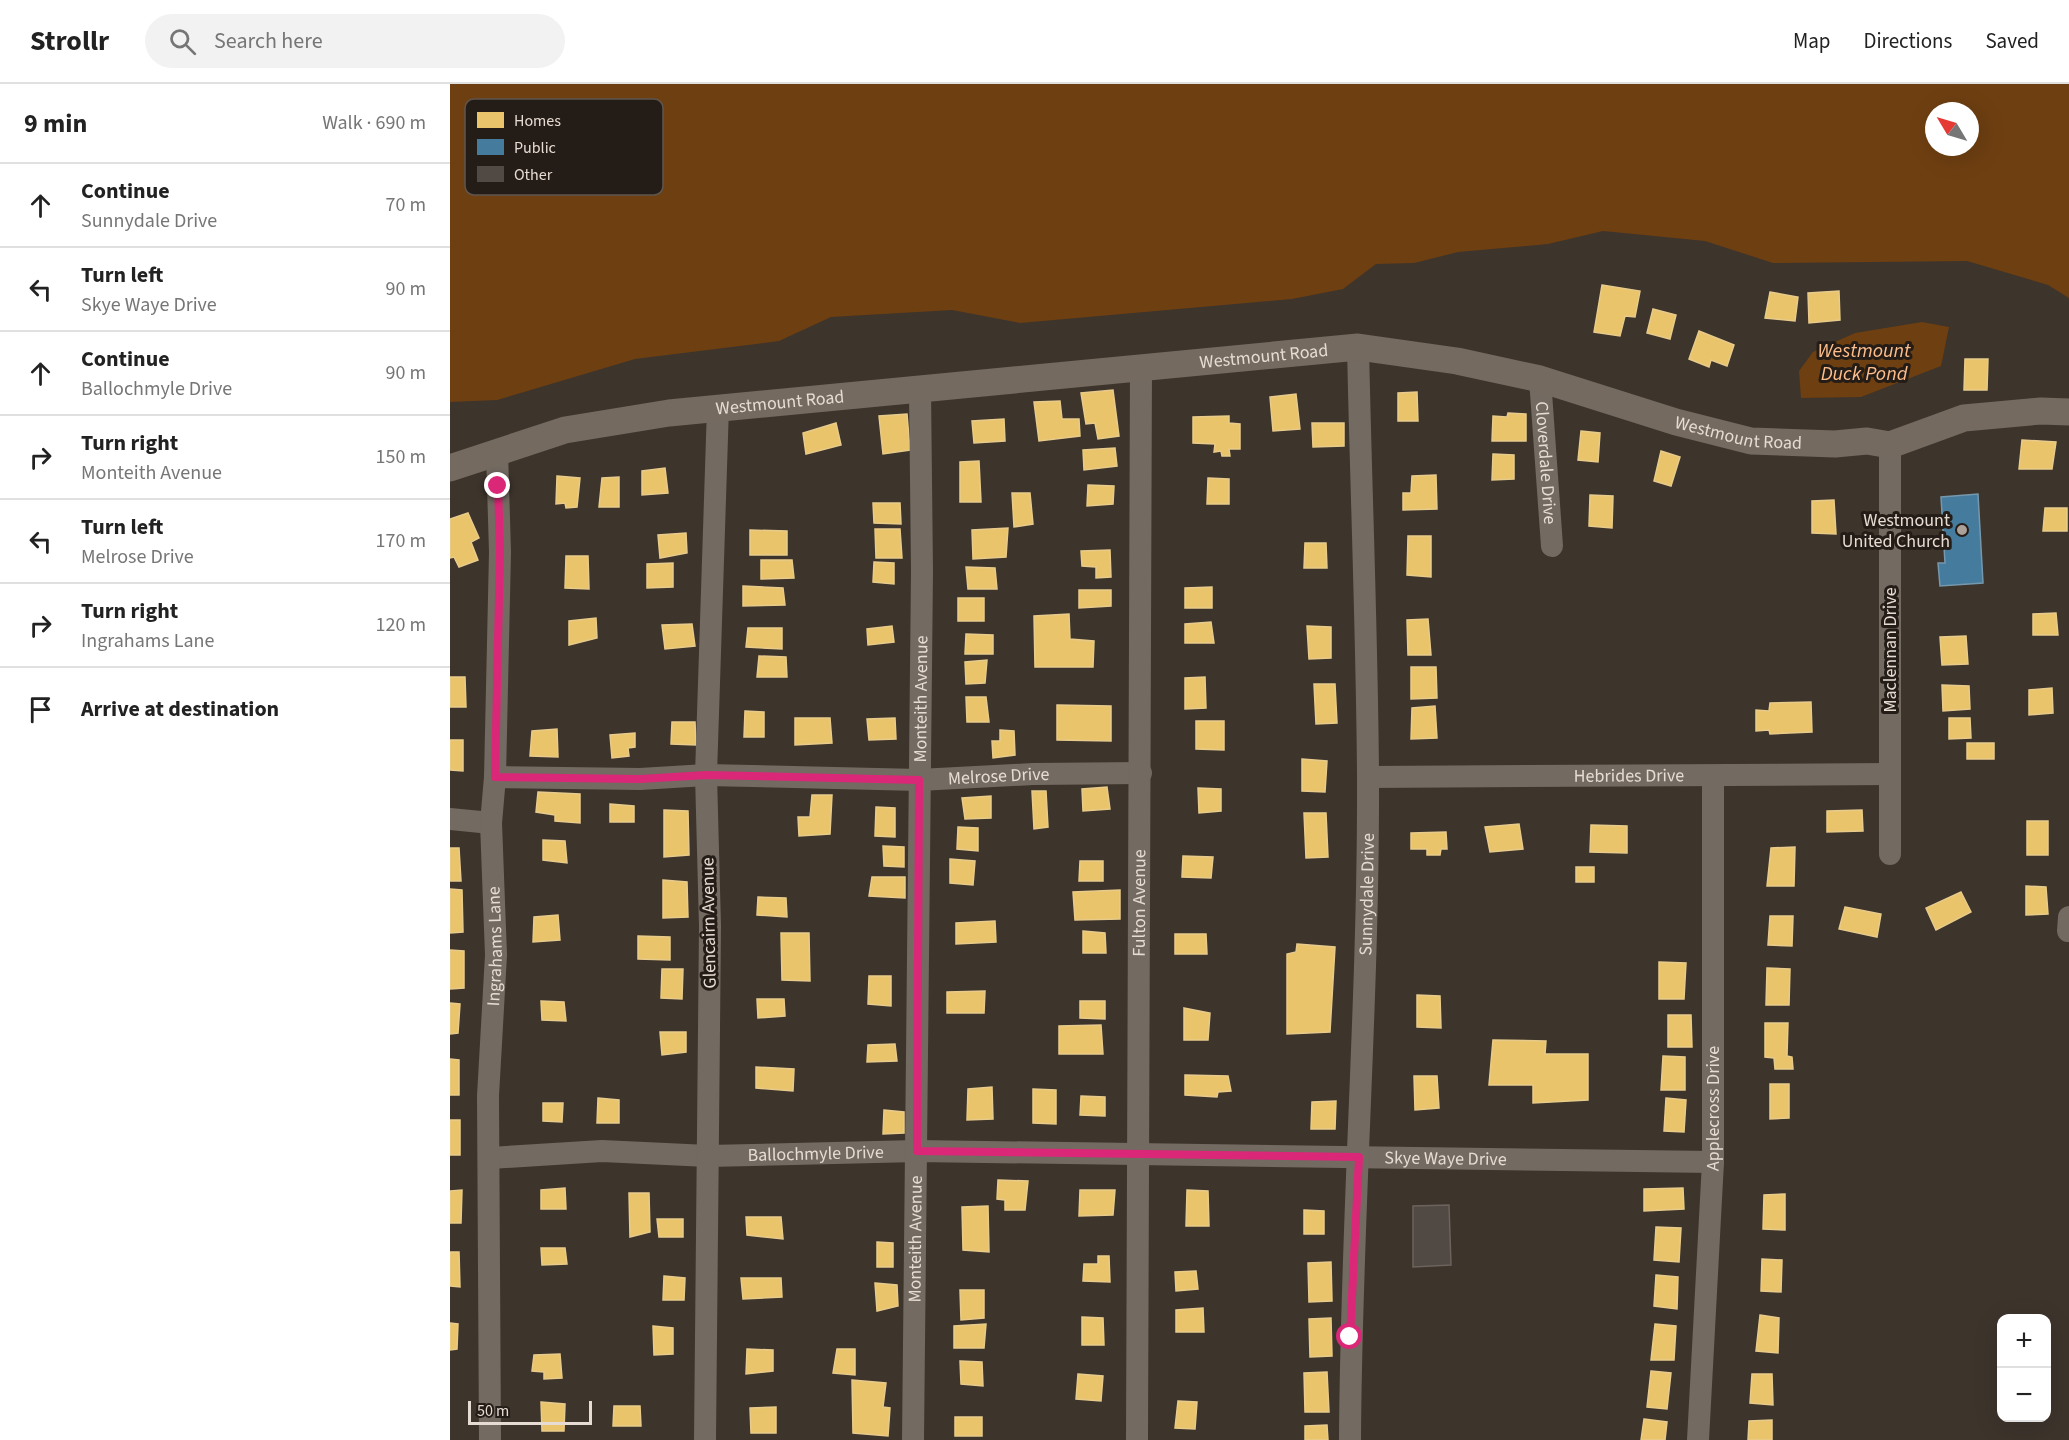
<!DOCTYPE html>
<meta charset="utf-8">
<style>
:root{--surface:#fff;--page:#f2f2f2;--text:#222;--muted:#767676;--line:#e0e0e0}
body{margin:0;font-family:"Source Sans 3",sans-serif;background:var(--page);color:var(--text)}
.controls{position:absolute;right:18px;bottom:18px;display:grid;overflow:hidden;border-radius:12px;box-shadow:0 6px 24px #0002}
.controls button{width:54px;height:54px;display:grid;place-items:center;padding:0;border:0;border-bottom:2px solid var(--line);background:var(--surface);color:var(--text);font:30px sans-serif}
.compass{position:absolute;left:1475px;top:18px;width:54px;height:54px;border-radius:50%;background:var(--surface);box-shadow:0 6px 24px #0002;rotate:308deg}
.scale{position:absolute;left:18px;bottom:15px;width:124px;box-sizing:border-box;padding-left:6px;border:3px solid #e7dcd3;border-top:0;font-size:16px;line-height:21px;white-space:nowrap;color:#e7dcd3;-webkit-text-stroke:4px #241c16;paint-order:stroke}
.stop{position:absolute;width:18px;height:18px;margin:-14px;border:4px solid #db2777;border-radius:50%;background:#fff}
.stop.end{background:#db2777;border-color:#fff;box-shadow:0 2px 6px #0008}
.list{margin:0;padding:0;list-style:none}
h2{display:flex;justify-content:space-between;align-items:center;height:78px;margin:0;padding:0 24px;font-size:26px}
h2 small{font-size:20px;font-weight:400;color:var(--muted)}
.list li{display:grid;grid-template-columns:39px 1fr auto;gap:18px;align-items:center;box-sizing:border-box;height:84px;padding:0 24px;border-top:2px solid var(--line)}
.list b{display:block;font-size:22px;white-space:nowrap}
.list p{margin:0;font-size:20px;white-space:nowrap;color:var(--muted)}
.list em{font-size:20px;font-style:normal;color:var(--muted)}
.icon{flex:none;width:33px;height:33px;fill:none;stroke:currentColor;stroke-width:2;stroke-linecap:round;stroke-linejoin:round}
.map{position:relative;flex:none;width:1619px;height:1356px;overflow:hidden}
header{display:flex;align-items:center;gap:36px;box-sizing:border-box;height:84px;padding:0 30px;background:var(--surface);border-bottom:2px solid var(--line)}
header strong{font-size:28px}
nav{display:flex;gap:33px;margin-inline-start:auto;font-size:21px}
.search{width:420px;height:54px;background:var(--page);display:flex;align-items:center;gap:15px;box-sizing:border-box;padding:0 21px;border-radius:33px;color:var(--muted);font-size:22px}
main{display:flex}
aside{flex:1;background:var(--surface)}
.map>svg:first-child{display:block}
</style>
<header>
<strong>Strollr</strong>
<div class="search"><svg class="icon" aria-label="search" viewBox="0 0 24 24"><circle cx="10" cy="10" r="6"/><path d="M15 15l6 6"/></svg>Search here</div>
<nav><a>Map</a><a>Directions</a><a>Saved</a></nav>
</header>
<main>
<aside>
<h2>9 min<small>Walk · 690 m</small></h2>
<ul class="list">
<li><svg class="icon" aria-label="ahead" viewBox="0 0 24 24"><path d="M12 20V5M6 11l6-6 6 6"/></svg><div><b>Continue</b><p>Sunnydale Drive</p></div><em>70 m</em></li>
<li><svg class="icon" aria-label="left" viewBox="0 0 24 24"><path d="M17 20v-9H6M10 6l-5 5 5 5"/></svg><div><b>Turn left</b><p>Skye Waye Drive</p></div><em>90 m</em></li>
<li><svg class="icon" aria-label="ahead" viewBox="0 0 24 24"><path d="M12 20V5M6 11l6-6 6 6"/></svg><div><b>Continue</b><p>Ballochmyle Drive</p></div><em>90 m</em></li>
<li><svg class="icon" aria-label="right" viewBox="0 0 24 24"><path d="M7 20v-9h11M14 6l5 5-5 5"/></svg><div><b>Turn right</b><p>Monteith Avenue</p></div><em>150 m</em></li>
<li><svg class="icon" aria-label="left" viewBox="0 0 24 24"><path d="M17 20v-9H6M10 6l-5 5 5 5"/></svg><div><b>Turn left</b><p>Melrose Drive</p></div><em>170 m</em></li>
<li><svg class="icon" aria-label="right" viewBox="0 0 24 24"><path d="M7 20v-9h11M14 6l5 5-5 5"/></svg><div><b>Turn right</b><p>Ingrahams Lane</p></div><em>120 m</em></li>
<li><svg class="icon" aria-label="arrive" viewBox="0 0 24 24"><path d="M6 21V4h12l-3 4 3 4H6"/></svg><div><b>Arrive at destination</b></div></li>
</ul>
</aside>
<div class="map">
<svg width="1619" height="1356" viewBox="0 0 1619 1356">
<rect width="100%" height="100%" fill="#3d342c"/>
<g fill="#6e3f11" fill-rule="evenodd">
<path d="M0,0H1619V214L1598,201L1517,177L1323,179L1255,157L1153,147L1098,160L1008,168L964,179L926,180L893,205L842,215L570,239L502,226L381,233L329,257L185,275L47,316L0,318ZM1484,27H1520V63H1484Z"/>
<polygon points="1472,238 1499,243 1491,282 1411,313 1351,314 1349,287 1363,268 1405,249"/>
</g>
<g fill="#e9c46a" stroke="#e8cb8a" stroke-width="1.5">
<polygon points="1152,201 1190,207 1185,233 1175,232 1170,252 1144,248"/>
<polygon points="1389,207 1390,236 1359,239 1358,209"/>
<polygon points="1320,208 1348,213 1345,237 1315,234"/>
<polygon points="1203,225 1226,231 1220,255 1197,249"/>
<polygon points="1249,247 1284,261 1277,282 1261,276 1259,283 1239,275"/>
<polygon points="1515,275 1538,275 1537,306 1514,306"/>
<polygon points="663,306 669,352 648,355 645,339 636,340 631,309"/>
<polygon points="967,308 968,337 948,337 948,309"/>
<polygon points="846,310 850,345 823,347 820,313"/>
<polygon points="610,317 612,335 629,335 630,352 589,357 584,318"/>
<polygon points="1058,329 1076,330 1076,357 1042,357 1043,332 1057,333"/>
<polygon points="457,330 460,366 433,370 429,332"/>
<polygon points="779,332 779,339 790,340 790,365 779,365 780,372 772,372 771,367 764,368 765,360 743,359 743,333"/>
<polygon points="554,335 555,357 524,359 522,337"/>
<polygon points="386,339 391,361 356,370 353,349"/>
<polygon points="862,339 894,339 894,362 863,363"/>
<polygon points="1131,347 1150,349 1148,378 1128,376"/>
<polygon points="1572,356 1606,358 1602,385 1569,385"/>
<polygon points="665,364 667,382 634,386 633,366"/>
<polygon points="1211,367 1230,373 1221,402 1204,397"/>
<polygon points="1043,370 1064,371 1064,395 1042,396"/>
<polygon points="529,377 531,418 510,418 510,378"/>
<polygon points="215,384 218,409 192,411 192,387"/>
<polygon points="986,391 987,425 953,426 953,409 961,409 962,392"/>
<polygon points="107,392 130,394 127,423 116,424 115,419 106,420"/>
<polygon points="169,393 169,423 149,423 152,394"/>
<polygon points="758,394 779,395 779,420 757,420"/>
<polygon points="638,401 664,402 663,420 637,422"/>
<polygon points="562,409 580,409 583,440 564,443"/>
<polygon points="1140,411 1163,412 1162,444 1139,442"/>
<polygon points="1384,416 1386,450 1362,449 1362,417"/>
<polygon points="423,419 450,419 451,440 424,439"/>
<polygon points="1595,424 1617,424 1617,447 1593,447"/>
<polygon points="18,429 29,454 21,458 28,476 9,483 4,473 0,474 0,435"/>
<polygon points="558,444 556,473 523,475 522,446"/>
<polygon points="425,445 450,445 452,474 426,474"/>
<polygon points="300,446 337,447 337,471 300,471"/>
<polygon points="236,449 237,469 210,474 208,451"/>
<polygon points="958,452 981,452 981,493 957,491"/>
<polygon points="855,459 876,459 877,484 854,484"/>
<polygon points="660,466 661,493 646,494 646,483 632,482 631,467"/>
<polygon points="116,472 138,472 139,505 115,504"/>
<polygon points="311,476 342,476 344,494 311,495"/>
<polygon points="424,478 444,479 444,500 423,498"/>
<polygon points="223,479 223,503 197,504 197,480"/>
<polygon points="516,483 545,484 547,505 518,505"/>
<polygon points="293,502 333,504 335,521 293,522"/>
<polygon points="762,503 762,524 735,524 735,504"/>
<polygon points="629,506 661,506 661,522 629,524"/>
<rect x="508" y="514" width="26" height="23"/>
<polygon points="1606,529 1608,551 1583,551 1583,530"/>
<polygon points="619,530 620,555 644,557 643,583 585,583 584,532"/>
<polygon points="146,534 147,554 119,561 119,537"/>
<polygon points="978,535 981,571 958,571 957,536"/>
<polygon points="761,538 764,559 735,559 735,540"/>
<polygon points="242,540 245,562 215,565 212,541"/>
<polygon points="442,542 444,558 418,561 417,545"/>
<polygon points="857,542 881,543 881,574 859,575"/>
<polygon points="298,544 332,544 332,565 296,563"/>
<polygon points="516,550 543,551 543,570 515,570"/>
<polygon points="1516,552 1518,580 1492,581 1490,553"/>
<polygon points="309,572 336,573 337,593 307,593"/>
<polygon points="537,576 535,599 516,600 515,578"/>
<polygon points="961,583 986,583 987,614 961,615"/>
<polygon points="0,593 15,593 16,623 0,623"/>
<polygon points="755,593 756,624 735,625 735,594"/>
<polygon points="864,600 885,600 887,639 866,640"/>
<polygon points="1492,601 1519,602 1520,625 1493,627"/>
<polygon points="1602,604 1603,629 1579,631 1579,606"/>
<polygon points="516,613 536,613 539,638 517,638"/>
<polygon points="1361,618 1362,648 1320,650 1319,646 1306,647 1306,626 1319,627 1320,619"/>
<polygon points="607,621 661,622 661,657 607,656"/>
<polygon points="985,622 987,654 961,655 962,624"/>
<polygon points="295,627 314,628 314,653 294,653"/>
<polygon points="345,634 380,634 382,659 345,661"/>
<polygon points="445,634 446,655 419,656 417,635"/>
<polygon points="1499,634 1520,634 1521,654 1499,655"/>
<polygon points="746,637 774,637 774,666 746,665"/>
<polygon points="222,638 245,638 246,661 221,660"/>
<polygon points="107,645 108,673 80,672 82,647"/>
<polygon points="550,646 564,647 565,671 543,674 542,657 550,657"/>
<polygon points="185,649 185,663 178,664 179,672 162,674 160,651"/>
<polygon points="0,656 13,656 13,687 0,686"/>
<rect x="1517" y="659" width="27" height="16"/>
<polygon points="852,675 877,677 875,708 852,707"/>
<polygon points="657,703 660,725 633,727 632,705"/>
<polygon points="748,704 771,705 771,727 749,729"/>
<polygon points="582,707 596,707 598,743 584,745"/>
<polygon points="88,708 130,710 130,739 105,737 105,731 86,728"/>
<polygon points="362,711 382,711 380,750 349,752 348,733 360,733"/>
<polygon points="541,712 541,734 515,735 512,714"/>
<polygon points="160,720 184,722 184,738 160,738"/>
<polygon points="426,723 445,724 445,753 425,752"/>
<polygon points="214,726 238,727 239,771 214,773"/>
<polygon points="1412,726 1413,747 1377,748 1377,727"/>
<polygon points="854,729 876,729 878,773 856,774"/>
<rect x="1577" y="737" width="21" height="34"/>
<polygon points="1069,740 1073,765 1040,768 1035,743"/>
<polygon points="1141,741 1177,742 1177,769 1140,768"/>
<polygon points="508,743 528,744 528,767 507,765"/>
<polygon points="996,748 997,765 991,765 990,771 977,771 977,765 961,765 961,749"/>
<polygon points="93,756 115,757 117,779 93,776"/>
<polygon points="433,762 454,763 454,783 434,782"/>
<polygon points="1345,763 1344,802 1317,802 1321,764"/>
<polygon points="0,764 9,764 11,797 0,797"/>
<polygon points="733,772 763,773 761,794 732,793"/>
<polygon points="500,775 525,777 523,801 500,799"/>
<polygon points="630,777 653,777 653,797 629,797"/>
<rect x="1126" y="783" width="18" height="15"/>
<polygon points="422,793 455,793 455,814 419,812"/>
<polygon points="213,796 237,798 238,833 213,834"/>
<polygon points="1576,802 1596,803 1598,830 1576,831"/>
<polygon points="0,805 12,806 13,848 0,849"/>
<polygon points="670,806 670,835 625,836 623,808"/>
<polygon points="1511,808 1521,828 1486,846 1476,824"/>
<polygon points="308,813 336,814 337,833 307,831"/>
<polygon points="1395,823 1431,830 1427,853 1389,845"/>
<polygon points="108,831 110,856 83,858 84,833"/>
<polygon points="1320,832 1343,832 1342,862 1318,861"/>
<polygon points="545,837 546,858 506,860 506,839"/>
<polygon points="633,847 655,849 656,869 633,869"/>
<polygon points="331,849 359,849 360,897 332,896"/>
<polygon points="725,850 756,850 757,870 725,870"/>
<polygon points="188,852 220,853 220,876 188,875"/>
<polygon points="847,860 885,863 880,948 837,950 837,870 846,868"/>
<polygon points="0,866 14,867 14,904 0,905"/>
<polygon points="1209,878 1236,879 1234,915 1209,915"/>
<polygon points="1317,884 1340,885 1339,921 1316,921"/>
<polygon points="212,885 233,885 232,915 211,914"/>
<polygon points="419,892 441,892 441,922 418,920"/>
<polygon points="535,907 534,929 497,929 497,908"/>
<polygon points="967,911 990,912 991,944 967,943"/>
<polygon points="307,915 334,915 335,932 308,934"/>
<polygon points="91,917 114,918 116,937 92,936"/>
<polygon points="630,917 655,917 655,935 630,934"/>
<polygon points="0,919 10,920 8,949 0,950"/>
<polygon points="734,924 760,929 758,956 734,956"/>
<polygon points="1218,931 1241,931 1242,963 1218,963"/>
<polygon points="1315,939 1338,939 1337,972 1342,973 1343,985 1325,985 1324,974 1315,973"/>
<polygon points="651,941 653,970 609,970 609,942"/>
<polygon points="210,948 236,948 236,968 212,971"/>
<polygon points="1043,956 1096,957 1095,970 1138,970 1138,1016 1083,1019 1083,1001 1039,1001"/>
<polygon points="445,960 447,977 417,978 418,961"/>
<polygon points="1213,972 1235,973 1235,1006 1211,1006"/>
<polygon points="0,975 9,976 9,1011 0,1011"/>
<polygon points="306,983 344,985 343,1007 306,1004"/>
<polygon points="735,991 778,992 781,1007 768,1008 767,1013 735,1011"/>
<polygon points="964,992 987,992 989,1024 965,1026"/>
<polygon points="1320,1000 1339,1000 1339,1034 1320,1035"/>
<polygon points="542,1003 543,1035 517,1036 518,1005"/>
<polygon points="583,1005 606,1006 606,1040 583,1039"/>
<polygon points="631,1012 655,1013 655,1032 630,1031"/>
<polygon points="148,1014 169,1016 169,1039 147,1039"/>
<polygon points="1216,1014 1236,1016 1234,1048 1214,1047"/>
<polygon points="886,1017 885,1045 861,1045 862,1018"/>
<polygon points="93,1019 113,1019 112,1038 93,1037"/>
<polygon points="434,1026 454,1028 454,1049 433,1050"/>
<rect x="0" y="1036" width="10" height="35"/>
<polygon points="548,1096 578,1097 575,1126 555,1126 555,1116 547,1115"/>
<polygon points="115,1104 116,1125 91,1125 91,1106"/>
<polygon points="1233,1104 1234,1125 1194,1127 1194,1105"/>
<polygon points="12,1106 11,1139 0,1139 0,1107"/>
<polygon points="630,1106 665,1106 663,1131 629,1132"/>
<polygon points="737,1106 758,1107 759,1142 736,1142"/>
<polygon points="179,1109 199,1109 200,1148 180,1153"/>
<polygon points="1335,1110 1335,1146 1313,1145 1314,1111"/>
<polygon points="538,1122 539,1168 513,1166 512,1123"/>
<polygon points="854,1126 874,1127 874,1150 854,1150"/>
<polygon points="296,1133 331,1133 333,1155 297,1151"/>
<polygon points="207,1135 233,1135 233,1153 209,1153"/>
<polygon points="1206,1143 1231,1144 1229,1178 1204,1176"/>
<polygon points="427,1158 443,1159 443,1183 427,1183"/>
<polygon points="91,1164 115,1164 117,1180 92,1181"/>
<polygon points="0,1168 9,1168 10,1203 0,1202"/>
<polygon points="648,1172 659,1172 660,1198 633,1197 634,1180 648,1180"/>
<polygon points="1312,1175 1332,1176 1331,1208 1311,1207"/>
<polygon points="881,1178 882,1217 859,1218 858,1179"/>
<polygon points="746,1187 748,1205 726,1207 725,1188"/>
<polygon points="1206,1191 1228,1193 1227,1225 1204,1222"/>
<polygon points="214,1192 235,1194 234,1216 213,1216"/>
<polygon points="291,1194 331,1194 332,1213 293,1215"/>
<polygon points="425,1199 447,1201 448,1222 427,1227"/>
<polygon points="510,1206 534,1206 534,1234 511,1236"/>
<polygon points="753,1224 754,1248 726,1248 726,1226"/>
<polygon points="1310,1231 1329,1234 1328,1269 1306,1267"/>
<polygon points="632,1233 653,1234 654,1261 632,1261"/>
<polygon points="881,1234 882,1272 860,1273 859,1235"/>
<polygon points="0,1239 8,1240 7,1265 0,1266"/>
<polygon points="536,1240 534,1264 504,1264 504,1242"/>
<polygon points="1205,1240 1226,1242 1224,1276 1201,1276"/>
<polygon points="203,1242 223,1244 223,1270 204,1271"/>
<polygon points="297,1265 323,1266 323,1287 296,1290"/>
<polygon points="387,1265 405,1265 405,1291 383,1289"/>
<polygon points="110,1270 112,1294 94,1295 94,1288 82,1287 84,1271"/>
<polygon points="510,1277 532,1278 533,1302 511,1300"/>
<polygon points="1201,1287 1221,1289 1217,1325 1197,1323"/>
<polygon points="877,1288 879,1328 855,1328 854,1289"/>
<polygon points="628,1290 653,1292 651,1317 626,1315"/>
<polygon points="1302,1290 1322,1290 1323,1321 1300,1319"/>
<polygon points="402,1296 436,1299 433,1323 440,1324 438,1352 403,1349"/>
<polygon points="728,1317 747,1318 745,1345 725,1344"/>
<polygon points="91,1318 115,1320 114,1347 92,1347"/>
<polygon points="164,1322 190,1322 191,1342 163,1342"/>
<polygon points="326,1323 326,1349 301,1349 300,1324"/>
<rect x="505" y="1333" width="27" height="19"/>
<polygon points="1194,1335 1217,1338 1215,1356 1191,1356"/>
<polygon points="1322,1336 1322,1356 1298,1356 1299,1337"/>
<polygon points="877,1341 878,1356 855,1356 855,1342"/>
</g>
<polygon fill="#457b9d" stroke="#7698ad" stroke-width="1.5" points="1528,410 1533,499 1490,502 1488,479 1495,479 1491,413"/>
<polygon fill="#514943" stroke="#6b635c" stroke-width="1.5" points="999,1121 1001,1181 963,1183 963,1122"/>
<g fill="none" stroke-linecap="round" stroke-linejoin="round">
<g stroke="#736a62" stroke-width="22">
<path id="s1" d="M1090,295L1102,462"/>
<path id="s2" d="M45,693L190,695L256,691L469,696L583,690L691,689"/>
<path id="s3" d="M918,693L1439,690"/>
<polyline points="0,735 41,739"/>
<polyline points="1440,770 1440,361"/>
<polyline points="1618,847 1619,833"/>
<path id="s4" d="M40,1074L152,1067L258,1072L467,1067L1263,1078"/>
<path id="s5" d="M40,1356L38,1012L46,871L41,739L45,693L50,468L47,368"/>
<polyline points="255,1356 260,842 256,691 268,323"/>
<path id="s6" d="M463,1356L472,487L470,305"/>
<path id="s7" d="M687,1356L691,283"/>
<path id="s8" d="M900,1356C901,1134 919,913 918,691C917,549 911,406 908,263"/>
<path id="s9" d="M1248,1356L1263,1078V692"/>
</g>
<path stroke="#746a60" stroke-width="27" id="s10" d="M0,384L115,346L219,329L908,263L1007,277L1090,295L1226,338L1301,357L1385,360L1417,357L1440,361L1514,334L1591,327L1619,328"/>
</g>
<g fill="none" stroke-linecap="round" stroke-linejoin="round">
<polyline stroke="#db2777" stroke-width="8" points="48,402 50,468 45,693 190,695 256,691 469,696 467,1067 909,1073 900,1253"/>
</g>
<circle fill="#aca199" stroke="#241c16" stroke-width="2" cx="1512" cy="446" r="6"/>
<g text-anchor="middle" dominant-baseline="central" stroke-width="6" stroke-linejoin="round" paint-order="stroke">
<g font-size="18" fill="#e7dcd3" stroke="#241c16">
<text stroke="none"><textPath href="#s10" startOffset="824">Westmount Road</textPath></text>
<text stroke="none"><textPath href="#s10" startOffset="338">Westmount Road</textPath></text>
<text stroke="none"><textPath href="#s10" startOffset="1310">Westmount Road</textPath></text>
<text stroke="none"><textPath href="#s1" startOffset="84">Cloverdale Drive</textPath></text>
<text transform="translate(1440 566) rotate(-90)">Maclennan Drive</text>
<text stroke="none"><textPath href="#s6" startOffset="741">Monteith Avenue</textPath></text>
<text stroke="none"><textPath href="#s2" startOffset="504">Melrose Drive</textPath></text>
<text stroke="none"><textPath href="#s3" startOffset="261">Hebrides Drive</textPath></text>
<text stroke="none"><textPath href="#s8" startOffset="546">Sunnydale Drive</textPath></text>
<text stroke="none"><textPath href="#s7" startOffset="537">Fulton Avenue</textPath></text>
<text transform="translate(259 839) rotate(-91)">Glencairn Avenue</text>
<text stroke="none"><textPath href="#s5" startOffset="494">Ingrahams Lane</textPath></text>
<text stroke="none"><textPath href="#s9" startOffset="332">Applecross Drive</textPath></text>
<text stroke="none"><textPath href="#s4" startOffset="326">Ballochmyle Drive</textPath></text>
<text stroke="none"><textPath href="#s4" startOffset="956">Skye Waye Drive</textPath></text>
<text stroke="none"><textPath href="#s6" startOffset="201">Monteith Avenue</textPath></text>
</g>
<g font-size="18" fill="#e7dcd3" stroke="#241c16" text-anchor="end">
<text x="1500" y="436">Westmount<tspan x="1500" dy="21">United Church</tspan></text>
</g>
<g font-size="20" font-style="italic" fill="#febe8c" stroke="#241c16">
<text x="1414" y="267">Westmount<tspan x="1414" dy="23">Duck Pond</tspan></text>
</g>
</g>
<rect x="15" y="15" width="198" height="96" rx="9" fill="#241c16" stroke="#5e564f" stroke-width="1.5"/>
<rect x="27" y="28" width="27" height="16" fill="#e9c46a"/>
<rect x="27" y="55" width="27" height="16" fill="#457b9d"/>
<rect x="27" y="82" width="27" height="16" fill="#514943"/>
<g font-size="16" fill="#e7dcd3">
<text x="64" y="42">Homes</text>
<text x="64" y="69">Public</text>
<text x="64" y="96">Other</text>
</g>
</svg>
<div class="controls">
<button>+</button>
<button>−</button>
</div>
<svg class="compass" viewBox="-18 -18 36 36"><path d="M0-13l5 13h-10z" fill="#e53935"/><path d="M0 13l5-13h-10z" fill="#767676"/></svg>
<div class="scale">50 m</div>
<div class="stop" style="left:900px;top:1253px"></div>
<div class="stop end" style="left:48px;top:402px"></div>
</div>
</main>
